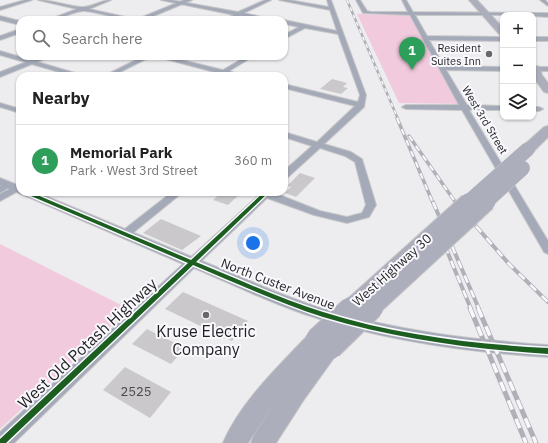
<!DOCTYPE html>
<meta charset="utf-8">
<style>
:root{--surface:#fff;--page:#f6f6f6;--text:#222;--muted:#767676;--line:#e0e0e0;--accent:#b45309}
body{margin:0;font-family:"IBM Plex Sans",sans-serif;background:var(--page);color:var(--text)}
.controls{position:absolute;right:12px;top:12px;display:grid;overflow:hidden;border-radius:8px;box-shadow:0 1px 3px #0004}
.controls button{width:36px;height:36px;display:grid;place-items:center;padding:0;border:0;border-bottom:1px solid var(--line);background:var(--surface);color:var(--text);font:20px sans-serif}
.you{position:absolute;left:253px;top:243px;width:14px;height:14px;margin:-10px;border:3px solid #fff;border-radius:50%;background:#1a73e8;box-shadow:0 0 0 6px #1a73e833}
.badge{display:grid;place-items:center;width:26px;height:26px;border-radius:50%;background:var(--accent);color:#fff;font-size:13px;font-weight:700}
.pin{position:absolute;translate:-50% -33px;filter:drop-shadow(0 1px 2px #0008)}
.pin::after{content:'';position:absolute;top:21px;width:14px;height:12px;background:inherit;clip-path:polygon(0 0,100% 0,50% 100%)}
.list{margin:0;padding:0;list-style:none}
h2{display:flex;justify-content:space-between;align-items:center;height:52px;margin:0;padding:0 16px;font-size:17px}
h2 small{font-size:13px;font-weight:400;color:var(--muted)}
.list li{display:grid;grid-template-columns:26px 1fr auto;gap:12px;align-items:center;box-sizing:border-box;height:72px;padding:0 16px;border-top:1px solid var(--line)}
.list b{display:block;font-size:15px;white-space:nowrap}
.list p{margin:0;font-size:13px;white-space:nowrap;color:var(--muted)}
.list em{font-size:13px;font-style:normal;color:var(--muted)}
.icon{flex:none;width:22px;height:22px;fill:none;stroke:currentColor;stroke-width:2;stroke-linecap:round;stroke-linejoin:round}
.map{position:relative;flex:none;width:548px;height:443px;overflow:hidden}
.search{position:absolute;background:var(--surface);box-shadow:0 1px 3px #0004;left:16px;top:16px;width:272px;height:44px;display:flex;align-items:center;gap:10px;box-sizing:border-box;padding:0 14px;border-radius:12px;color:var(--muted);font-size:15px}
.panel{position:absolute;background:var(--surface);box-shadow:0 1px 3px #0004;left:16px;top:72px;width:272px;height:124px;border-radius:12px}
.map>svg:first-child{display:block}
</style>
<div class="map">
<svg width="548" height="443" viewBox="0 0 548 443">
<rect width="100%" height="100%" fill="#edecef"/>
<g fill="#f1cade">
<polygon points="357,14 409,15 460,104 399,103"/>
<polygon points="0,244 129,309 0,429"/>
</g>
<g fill="#cac8cb">
<polygon points="332,79 347,83 343,87 348,88 341,94 320,89"/>
<polygon points="300,173 315,178 296,197 285,193 291,187 287,186"/>
<polygon points="222,192 242,192 228,205 213,200"/>
<polygon points="161,219 201,236 182,250 143,233"/>
<polygon points="183,292 248,321 232,341 165,309"/>
<polygon points="147,329 185,348 171,364 132,344"/>
<polygon points="125,367 171,392 150,418 103,390"/>
</g>
<g fill="none" stroke-linecap="round" stroke-linejoin="round">
<defs>
<g id="minor">
<polygon points="25,0 32,0 0,10 0,7"/>
<path d="M38,0C53,0 66,6 81,7C91,8 101,0 111,0L89,9L139,20C120,20 103,13 85,11C75,10 61,20 48,20L77,9Z"/>
<path d="M161,0H171L238,12L265,0H271L244,13L274,20C265,20 245,15 239,16C233,17 230,20 223,20L234,15Z"/>
<polygon points="279,0 289,0 329,7 327,0 331,0 366,95 364,107 324,144 351,152 362,159 376,205 369,217 347,223 314,215 267,198 196,266 188,266 187,263 188,260 259,195 255,192 272,192 320,211 347,217 362,213 366,205 355,162 345,156 320,148 287,178 284,179 284,171 312,146 284,137 284,132 317,142 355,106 284,88 284,84 358,102 360,95 338,34 305,28 284,39 284,35 299,27 284,24 284,20 337,31 330,10"/>
<polygon points="356,0 360,0 367,11 371,12 408,12 402,0 406,0 413,12 548,13 548,17 533,16 533,15 415,15 427,36 503,37 503,41 429,40 444,66 503,67 503,71 446,70 467,105 503,106 503,110 469,110 548,241 548,254 544,252 543,250 462,110 406,109 402,107 406,105 459,105 410,15 363,13"/>
<polygon points="540,0 545,0 548,3 548,6"/>
<polygon points="0,16 20,21 20,25 0,20"/>
<polygon points="20,29 20,33 0,40 0,36"/>
<rect x="533" y="37" width="15" height="4"/>
<polygon points="0,51 82,75 83,76 73,76 0,55"/>
<polygon points="144,56 152,56 112,76 104,76"/>
<polygon points="154,56 165,56 223,70 247,56 254,56 229,71 243,76 224,74 220,76 217,74 218,73"/>
<rect x="533" y="67" width="15" height="4"/>
<polygon points="0,103 20,109 20,113 0,107"/>
<polygon points="533,107 539,107 543,109 539,111 533,111"/>
<polygon points="8,182 13,185 0,193 0,186"/>
<polygon points="17,185 20,186 20,190 0,201 0,194"/>
<polygon points="172,192 183,192 129,236 121,236 120,234 121,232"/>
</g>
<g id="tertiary">
<polygon points="184,0 192,0 144,20 135,20"/>
<polygon points="42,56 52,56 0,77 0,72"/>
<path d="M0,178L20,186V192H36C99,218 162,245 226,271C258,284 290,299 324,309C397,331 473,340 548,345V357C466,352 385,341 307,315C268,302 232,284 194,268L14,443H0V432L183,264L0,185Z"/>
</g>
<g id="trunk">
<polygon points="469,0 477,0 503,28 503,36 500,35"/>
<polygon points="536,66 540,67 542,75 548,83 548,93 544,92 533,77 533,67"/>
<polygon points="548,126 548,137 533,152 523,152 521,149 523,146 544,127"/>
<path d="M317,331L324,333L327,339L326,341L331,340L338,342L341,348L303,401L276,443H251L254,435L276,401L248,443H223C241,401 279,366 310,333Z"/>
</g>
</defs>
<use href="#minor" stroke="#c8c8c9" stroke-width="2"/>
<use href="#tertiary" stroke="#c8c8c9" stroke-width="2"/>
<use href="#trunk" stroke="#c8c8c9" stroke-width="2"/>
<use href="#minor" fill="#a5aab9" fill-rule="evenodd"/>
<use href="#tertiary" fill="#a5aab9" fill-rule="evenodd"/>
<use href="#trunk" fill="#acaebc" fill-rule="evenodd"/>
<defs>
<polyline id="rail-far3" points="347,0 398,119"/>
<g id="rail-far2">
<polyline points="397,118 433,203"/>
<polyline points="409,136 456,203"/>
</g>
<g id="rail-far1">
<polyline points="433,202 479,309"/>
<polyline points="455,202 509,264 548,302"/>
<polyline points="445,246 471,309"/>
</g>
<g id="rail">
<polyline points="470,308 526,443"/>
<polyline points="478,308 536,443"/>
</g>
</defs>
<use href="#rail-far3" stroke="#b0b0b8" stroke-width="2.5"/>
<use href="#rail-far2" stroke="#b0b0b8" stroke-width="3.5"/>
<use href="#rail-far1" stroke="#b0b0b8" stroke-width="4"/>
<use href="#rail" stroke="#b0b0b8" stroke-width="5"/>
<use href="#rail-far3" stroke="#f9f8fd" stroke-width="1.5" stroke-dasharray="4" stroke-linecap="butt"/>
<use href="#rail-far2" stroke="#f9f8fd" stroke-width="2" stroke-dasharray="6" stroke-linecap="butt"/>
<use href="#rail-far1" stroke="#f9f8fd" stroke-width="2.5" stroke-dasharray="8" stroke-linecap="butt"/>
<use href="#rail" stroke="#f9f8fd" stroke-width="3.5" stroke-dasharray="10" stroke-linecap="butt"/>
<defs>
<g id="trunk-bridge-far2">
<polyline points="467,203 528,149"/>
<polyline points="485,203 523,168"/>
</g>
<g id="trunk-bridge-far1">
<polyline points="349,309 468,202"/>
<polyline points="371,309 487,202"/>
</g>
<g id="trunk-bridge">
<polyline points="317,339 351,308"/>
<polyline points="331,348 372,308"/>
</g>
</defs>
<use href="#trunk-bridge-far2" stroke="#c8c8c9" stroke-width="15" stroke-linecap="butt"/>
<use href="#trunk-bridge-far1" stroke="#c8c8c9" stroke-width="19" stroke-linecap="butt"/>
<use href="#trunk-bridge" stroke="#c8c8c9" stroke-width="24" stroke-linecap="butt"/>
<use href="#trunk-bridge-far2" stroke="#acaebc" stroke-width="14"/>
<use href="#trunk-bridge-far1" stroke="#acaebc" stroke-width="17"/>
<use href="#trunk-bridge" stroke="#acaebc" stroke-width="22"/>
<defs>
<path id="cycleway" d="M24,192H30L191,260L264,192H269L196,262C238,279 280,299 323,312C396,335 472,344 548,348V354C472,349 396,339 323,317C279,303 236,283 193,265L6,443H0V439L188,263L24,193Z"/>
</defs>
<use href="#cycleway" stroke="#f9f8fd" stroke-width="3"/>
<use href="#cycleway" fill="#1b5e20" fill-rule="evenodd"/>
</g>
<g fill="#686769" stroke="#f9f8fd" stroke-width="1.5">
<circle cx="489" cy="54" r="4"/>
<circle cx="206" cy="315" r="4"/>
</g>
<g text-anchor="middle" dominant-baseline="central" stroke-width="4" stroke-linejoin="round" paint-order="stroke">
<g font-size="11" fill="#201f21" stroke="#f9f8fd" text-anchor="end">
<text x="481" y="48">Resident<tspan x="481" dy="13">Suites Inn</tspan></text>
</g>
<g font-size="11" fill="#201f21" stroke="#f9f8fd">
<text transform="translate(485 120) rotate(59)">West 3rd Street</text>
</g>
<g font-size="13" fill="#201f21" stroke="#f9f8fd">
<text transform="translate(392 270) rotate(-42)">West Highway 30</text>
<text transform="translate(278 284) rotate(21)">North Custer Avenue</text>
</g>
<g font-size="13" fill="#4a494c">
<text x="136" y="391">2525</text>
</g>
<g font-size="16" fill="#201f21" stroke="#f9f8fd">
<text x="206" y="331">Kruse Electric<tspan x="206" dy="18">Company</tspan></text>
</g>
<g font-size="16" fill="#201f21" stroke="#f9f8fd">
<text transform="translate(87 343) rotate(-43)">West Old Potash Highway</text>
</g>
</g>
</svg>
<div class="controls">
<button>+</button>
<button>−</button>
<button><svg class="icon" aria-label="layers" viewBox="0 0 24 24"><path d="M12 4l9 5-9 5-9-5zM3 14l9 5 9-5"/></svg></button>
</div>
<div class="you"></div>
<div class="pin badge" style="left:412px;top:70px;background:#2e9e5b">1</div>
<div class="search"><svg class="icon" aria-label="search" viewBox="0 0 24 24"><circle cx="10" cy="10" r="6"/><path d="M15 15l6 6"/></svg>Search here</div>
<section class="panel">
<h2>Nearby<small></small></h2>
<ul class="list">
<li><span class="badge" style="background:#2e9e5b">1</span><div><b>Memorial Park</b><p>Park · West 3rd Street</p></div><em>360 m</em></li>
</ul>
</section>
</div>
